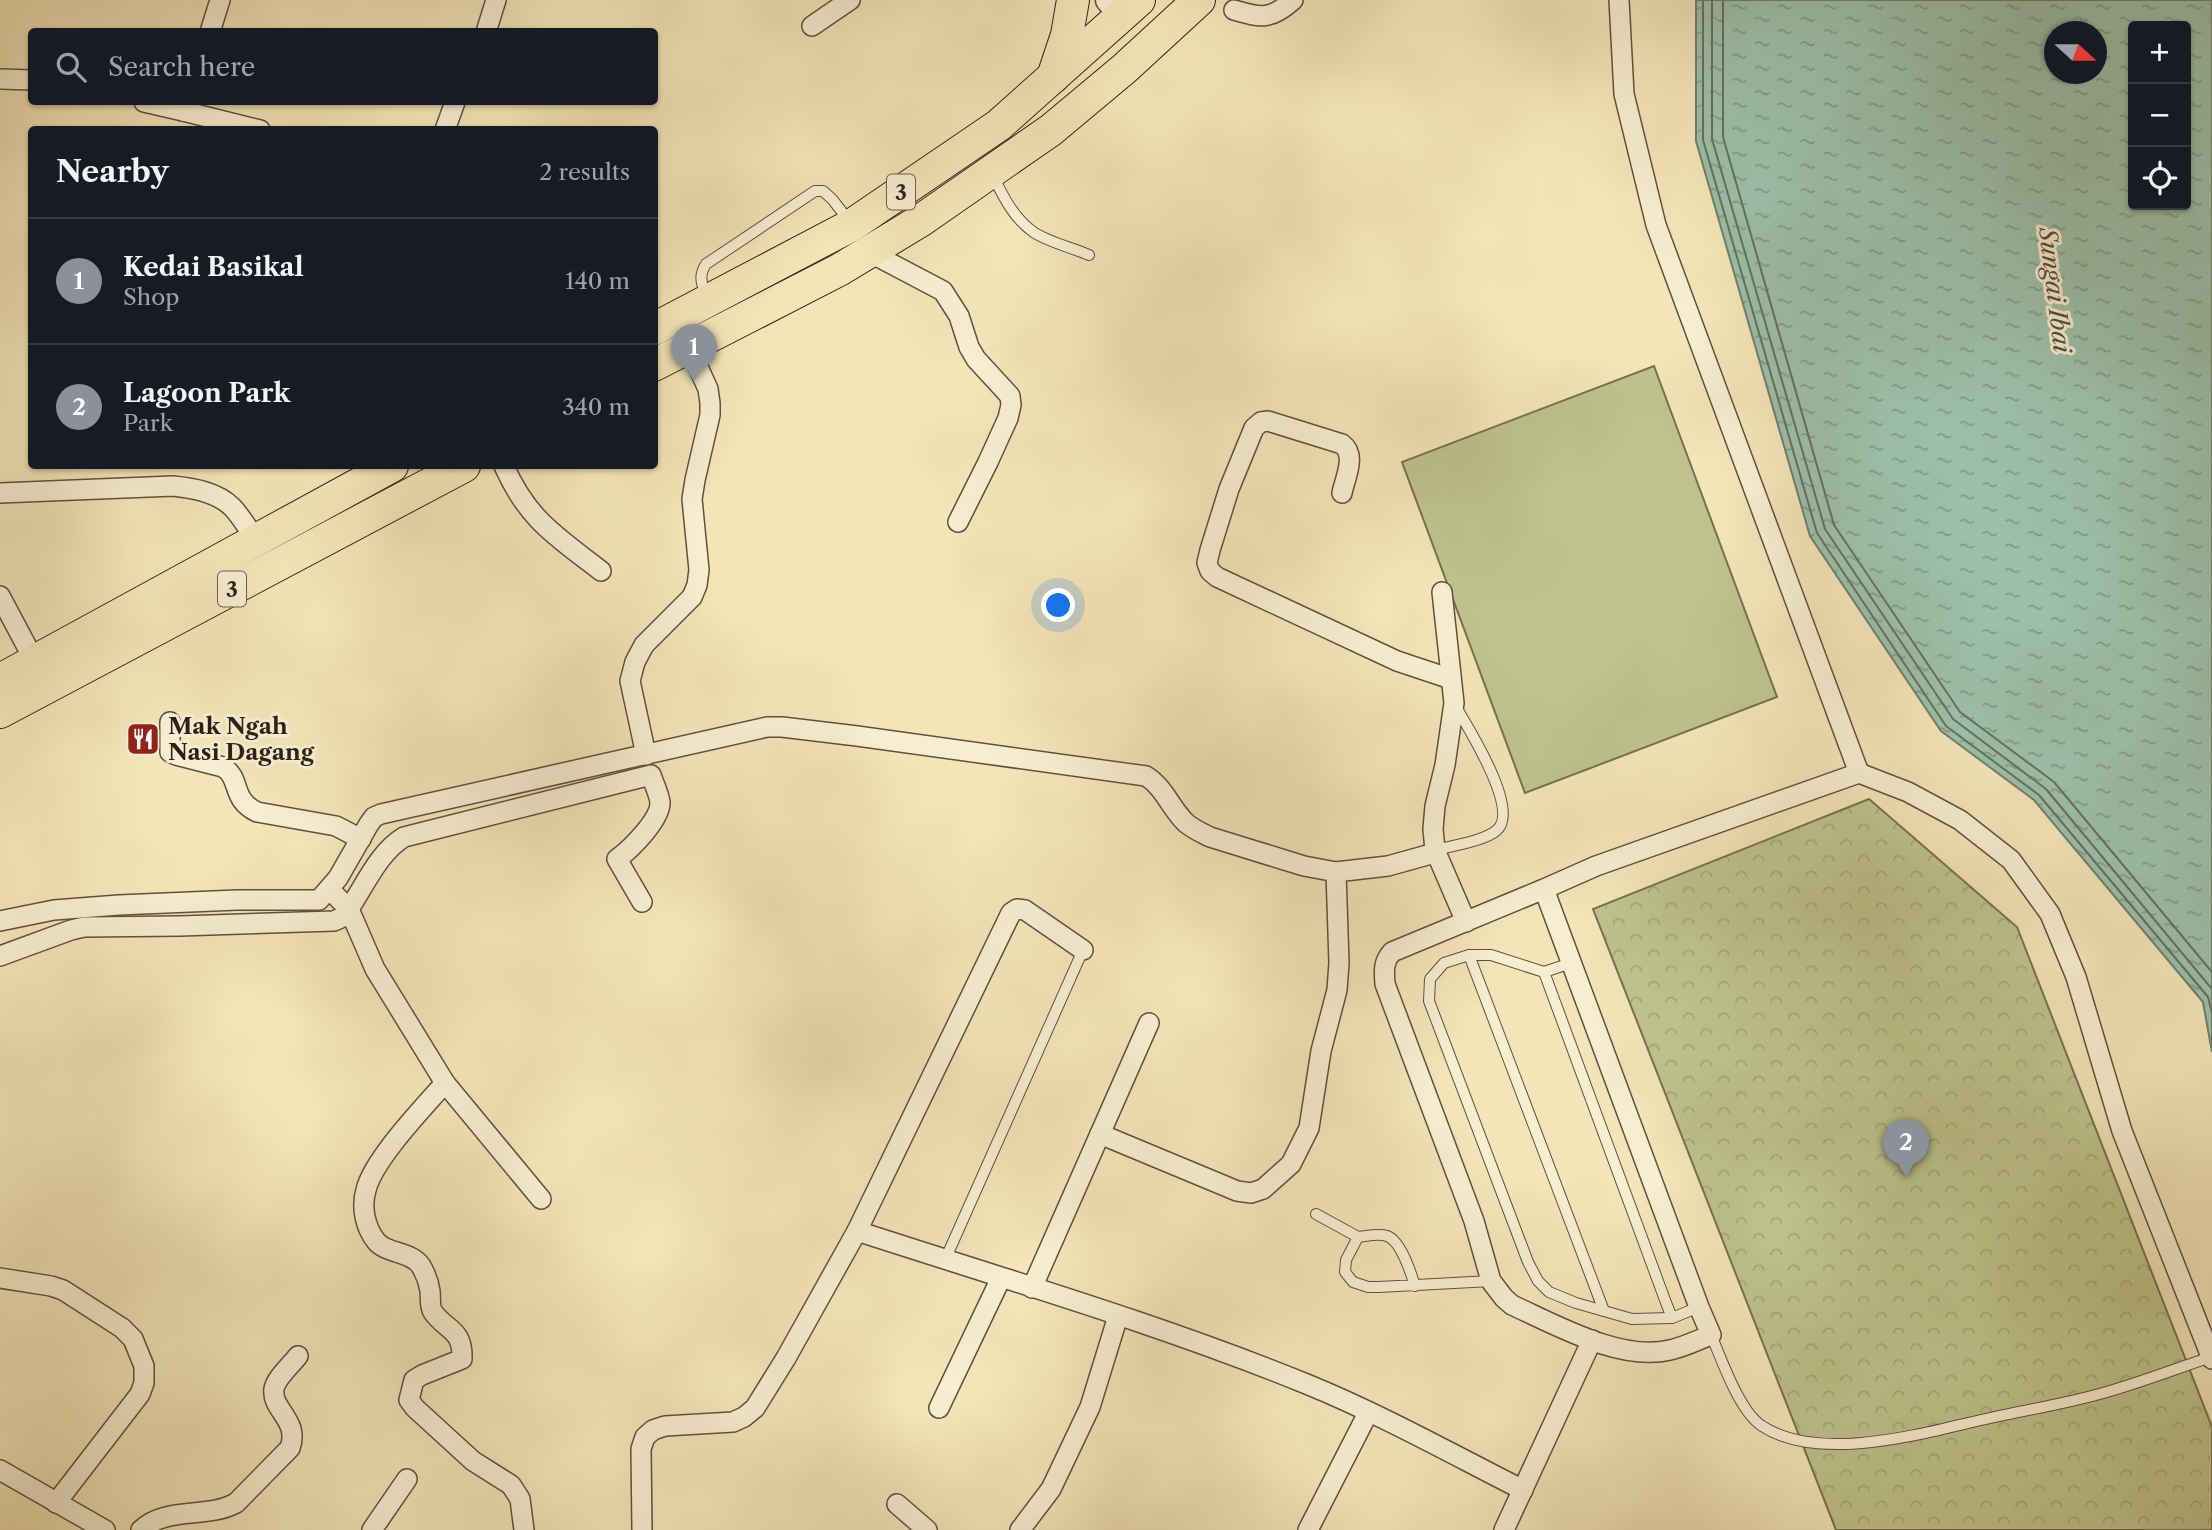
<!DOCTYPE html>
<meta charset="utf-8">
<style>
:root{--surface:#171b24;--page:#242831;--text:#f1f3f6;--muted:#9ea1a6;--line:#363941;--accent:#8c9099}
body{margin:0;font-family:"Libre Caslon Text",serif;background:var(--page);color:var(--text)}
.controls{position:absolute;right:21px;top:21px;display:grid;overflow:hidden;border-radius:7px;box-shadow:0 2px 5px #0004}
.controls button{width:63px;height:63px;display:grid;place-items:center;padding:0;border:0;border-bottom:2px solid var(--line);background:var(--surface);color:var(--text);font:35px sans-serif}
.compass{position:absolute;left:2044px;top:21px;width:63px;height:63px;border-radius:50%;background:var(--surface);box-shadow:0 2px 5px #0004;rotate:111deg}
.you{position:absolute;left:1059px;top:606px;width:24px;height:24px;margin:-18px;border:5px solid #fff;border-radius:50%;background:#1a73e8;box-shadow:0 0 0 10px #1a73e833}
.badge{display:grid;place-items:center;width:46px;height:46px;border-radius:50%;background:var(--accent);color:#fff;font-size:23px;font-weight:700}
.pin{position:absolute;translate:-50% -58px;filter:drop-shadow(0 2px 4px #0008)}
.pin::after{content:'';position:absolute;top:37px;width:24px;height:21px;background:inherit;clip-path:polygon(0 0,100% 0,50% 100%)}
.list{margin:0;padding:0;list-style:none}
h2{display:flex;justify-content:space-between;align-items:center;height:91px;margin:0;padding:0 28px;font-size:30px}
h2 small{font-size:23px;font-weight:400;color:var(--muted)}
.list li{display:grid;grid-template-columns:46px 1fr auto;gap:21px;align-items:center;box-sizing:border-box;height:126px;padding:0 28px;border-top:2px solid var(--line)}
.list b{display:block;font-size:26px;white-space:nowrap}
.list p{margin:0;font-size:23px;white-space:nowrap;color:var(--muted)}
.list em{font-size:23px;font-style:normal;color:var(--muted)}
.icon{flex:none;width:38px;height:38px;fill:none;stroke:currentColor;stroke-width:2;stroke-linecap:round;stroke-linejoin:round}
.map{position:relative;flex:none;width:2212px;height:1530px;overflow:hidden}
.search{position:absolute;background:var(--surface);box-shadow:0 2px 5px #0004;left:28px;top:28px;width:630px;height:77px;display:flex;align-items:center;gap:18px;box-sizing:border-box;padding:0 24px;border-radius:7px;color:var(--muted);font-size:26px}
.panel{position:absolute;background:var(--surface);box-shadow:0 2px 5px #0004;left:28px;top:126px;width:630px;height:343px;border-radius:7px}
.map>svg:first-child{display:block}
</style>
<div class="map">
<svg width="2212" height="1530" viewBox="0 0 2212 1530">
<defs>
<pattern id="park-crowns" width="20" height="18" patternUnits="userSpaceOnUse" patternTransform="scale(1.75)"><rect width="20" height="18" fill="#bec38c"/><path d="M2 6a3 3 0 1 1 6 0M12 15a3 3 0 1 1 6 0" fill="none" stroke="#a4a778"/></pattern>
<pattern id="water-ripples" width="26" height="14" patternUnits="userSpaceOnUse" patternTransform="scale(1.75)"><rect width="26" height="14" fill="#9cc0aa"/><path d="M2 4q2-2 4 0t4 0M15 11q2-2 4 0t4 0" fill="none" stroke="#809b89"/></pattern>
</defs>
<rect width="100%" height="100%" fill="#f3e5b8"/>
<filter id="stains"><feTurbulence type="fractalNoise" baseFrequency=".00286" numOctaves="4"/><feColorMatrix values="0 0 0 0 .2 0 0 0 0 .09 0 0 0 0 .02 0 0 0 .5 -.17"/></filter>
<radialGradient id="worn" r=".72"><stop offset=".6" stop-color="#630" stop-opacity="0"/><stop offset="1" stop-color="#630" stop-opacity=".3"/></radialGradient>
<polygon fill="url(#park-crowns)" stroke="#777050" stroke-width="2" points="1869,799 2017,927 2212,1427 2212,1530 1836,1530 1593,909"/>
<polygon fill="#bec38c" stroke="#777050" stroke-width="2" points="1654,366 1777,697 1525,793 1402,462"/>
<path fill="url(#water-ripples)" stroke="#717f6e" stroke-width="2" fill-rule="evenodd" d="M1696,0H2212V1052L2203,1002L2034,800L1941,731L1810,536L1696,141ZM2133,26H2186V205H2133ZM2054,32H2096V74H2054Z"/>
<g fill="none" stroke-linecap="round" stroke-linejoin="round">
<g stroke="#666f60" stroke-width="2">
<polyline points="1703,0 1703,140 1817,533 1946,726 2039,795 2208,997 2212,1013"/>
<polyline points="1712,0 1712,139 1825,529 1953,719 2046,789 2212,989"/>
<polyline points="1723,0 1723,137 1834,525 1960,712 2054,782 2212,972"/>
</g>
<defs>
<g id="service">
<path d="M993,176C1003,196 1013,217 1032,231C1047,242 1071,247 1089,255"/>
<path d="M706,297C702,284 698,276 706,264L815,191H823L832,199L850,222"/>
<path d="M1435,850C1451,846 1485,841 1497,830C1520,810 1469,729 1456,707"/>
<polyline points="1469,955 1604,1311"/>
<polyline points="1571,963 1544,972 1665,1300 1672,1318 1699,1307"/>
<polyline points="1544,972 1491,955 1469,955 1444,963 1430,979 1429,1001 1528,1262 1538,1281 1549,1292 1576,1303 1632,1319 1672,1318"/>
<polyline points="1316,1214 1358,1237"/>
<polyline points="945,1260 1083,950"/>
<path d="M1415,1286C1411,1273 1401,1241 1387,1236C1379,1233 1367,1236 1358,1237L1346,1260L1345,1272L1353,1282L1368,1287H1379L1491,1281"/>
<path d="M1711,1335C1722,1360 1739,1411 1762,1426C1819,1463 1920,1434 1981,1420C2023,1410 2068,1404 2110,1391C2144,1381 2178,1368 2211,1357"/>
</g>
<g id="minor">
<polyline points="1619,0 1624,94 1656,225 1859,773"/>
<path d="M1234,10C1261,18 1271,20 1293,0"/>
<polyline points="812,26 850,0"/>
<polyline points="210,32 220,0"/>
<polyline points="486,32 496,0"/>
<polyline points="0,79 32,80"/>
<polyline points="144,102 183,111 186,102"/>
<polyline points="183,111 260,130"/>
<polyline points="445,130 455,102"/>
<polyline points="869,252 943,291 959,316 969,347 976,359 1010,396 1011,405 1008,418 988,462 958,522"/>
<path d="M504,466C528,520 556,536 601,571"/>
<path d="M0,493L173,486C193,488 217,492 232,507C241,516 248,529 256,540"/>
<path d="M1342,493C1345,478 1357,455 1342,444L1268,421L1261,422L1254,428L1229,489L1210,550L1207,563L1210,571L1217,577L1397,661L1451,679"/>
<polyline points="1442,592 1454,703 1445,765 1435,806 1433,829 1435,850 1466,922"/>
<polyline points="0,596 34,660"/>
<path d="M170,722V752L176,755L223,767C242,779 230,799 257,812L336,826L361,839"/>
<polyline points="646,755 630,681 635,662 644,645 692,597 697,585 699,570 692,499 695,480 710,415 710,403 708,389 689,347"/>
<polyline points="329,889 349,909 375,969 445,1083 541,1199"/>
<path d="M1544,889L1699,1307L1711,1335C1698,1340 1684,1347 1670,1350C1621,1362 1556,1325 1512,1305L1504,1298L1491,1281L1474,1221L1385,984C1384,971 1383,962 1392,952L1544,889L1596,866L1859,773L1908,792L1960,820L2011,860L2050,914L2076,977L2122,1131L2212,1359"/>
<path d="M0,921L54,910L119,905L237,900H319L338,878L369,824L374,817L381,814L767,727H782L857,736L1146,776C1165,788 1171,809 1186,823C1193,829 1202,833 1210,837L1304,866L1336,872L1388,866L1431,854L1435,850"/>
<path d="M0,956L71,930L84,927L180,926L334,921L343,917L349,909C365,885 379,852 404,837L651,775C654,784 659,794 660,802C661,819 631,849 617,859L642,902"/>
<path d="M445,1083C423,1108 373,1160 366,1190C361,1207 365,1227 376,1241C386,1254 411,1251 421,1266C425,1273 429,1284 430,1291C431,1298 429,1306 433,1312C446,1331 463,1328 462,1359L422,1375L414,1380L409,1400L415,1408L473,1461L511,1485L520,1499L524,1530"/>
<polyline points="1100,1134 1237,1191 1251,1193 1263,1189 1291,1164 1309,1128 1321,1051 1337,990 1339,963 1336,872"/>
<path d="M857,1231C1008,1280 1162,1325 1309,1385C1382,1415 1452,1454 1523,1490"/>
<polyline points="0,1278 51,1286 63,1290 122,1328 133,1339 144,1366 144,1383 140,1394 56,1503"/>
<polyline points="1032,1288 1149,1023"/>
<polyline points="939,1408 1001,1278"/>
<polyline points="0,1470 105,1530"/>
<polyline points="897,1504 927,1530"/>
<path d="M141,1530C166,1506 207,1519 236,1503L290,1448C300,1420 271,1410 274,1389C276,1378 291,1365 298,1356"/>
<polyline points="372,1530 407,1479"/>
<polyline points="642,1530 641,1449 645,1437 653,1430 665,1426 733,1422 744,1417 755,1408 786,1358 857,1231 1011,913 1017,909 1025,910 1083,950"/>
<polyline points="1020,1530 1051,1489 1090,1407 1118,1316"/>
<polyline points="1308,1530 1368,1413"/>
<polyline points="1504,1530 1592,1340"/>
</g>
<polyline id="tertiary" points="1108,0 1122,16"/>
<g id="trunk">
<polyline points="1053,77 1067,35 1073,0"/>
<polyline points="654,329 852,225 999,125 1139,0"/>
<polyline points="654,365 839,270 920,221 1051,130 1124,69 1199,0"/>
<polyline points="0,680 392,466"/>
<polyline points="0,712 464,466"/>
</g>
</defs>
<use href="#service" stroke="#61503e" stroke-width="12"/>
<use href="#minor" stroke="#61503e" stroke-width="22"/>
<use href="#tertiary" stroke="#61503e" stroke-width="27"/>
<use href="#trunk" stroke="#301e15" stroke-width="34"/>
<use href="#service" stroke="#f7eed1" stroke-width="10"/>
<use href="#minor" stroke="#f7eed1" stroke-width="19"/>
<use href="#tertiary" stroke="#f7eed1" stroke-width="24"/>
<use href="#trunk" stroke="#f3e5b8" stroke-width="32"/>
</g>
<defs>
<symbol id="restaurant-square" viewBox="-11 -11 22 22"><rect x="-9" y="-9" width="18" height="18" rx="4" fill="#8f2418" stroke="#f7eed1"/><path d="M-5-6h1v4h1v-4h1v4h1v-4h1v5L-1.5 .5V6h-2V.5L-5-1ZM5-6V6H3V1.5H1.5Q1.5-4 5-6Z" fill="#fff"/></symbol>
</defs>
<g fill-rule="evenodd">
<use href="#restaurant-square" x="124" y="720" width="38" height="38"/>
</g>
<g text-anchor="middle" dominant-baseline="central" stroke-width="6" stroke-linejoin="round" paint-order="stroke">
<g fill="#f7eed1" stroke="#6c5c4d" stroke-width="2">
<rect x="887" y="174.5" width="28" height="35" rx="5"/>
<rect x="218" y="571.5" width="28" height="35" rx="5"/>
</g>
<g font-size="21" font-weight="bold" fill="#301e15">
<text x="901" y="192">3</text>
<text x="232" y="589">3</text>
</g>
<g font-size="23" font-weight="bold" fill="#301e15" stroke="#f7eed1" text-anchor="start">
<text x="168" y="726">Mak Ngah<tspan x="168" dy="26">Nasi Dagang</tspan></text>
</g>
<g font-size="24" font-style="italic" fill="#504f42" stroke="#f7eed1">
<text transform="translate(2055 290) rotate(83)">Sungai Ibai</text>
</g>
</g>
<rect width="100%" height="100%" filter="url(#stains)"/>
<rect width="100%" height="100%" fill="url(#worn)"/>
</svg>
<div class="controls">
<button>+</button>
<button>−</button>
<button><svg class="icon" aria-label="locate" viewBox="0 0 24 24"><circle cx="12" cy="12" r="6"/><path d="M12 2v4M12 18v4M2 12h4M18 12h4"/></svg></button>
</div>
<svg class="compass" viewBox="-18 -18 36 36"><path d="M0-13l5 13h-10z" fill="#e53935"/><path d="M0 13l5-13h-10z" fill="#9ea1a6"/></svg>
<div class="you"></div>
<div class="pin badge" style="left:694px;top:382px">1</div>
<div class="pin badge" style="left:1906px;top:1177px">2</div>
<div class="search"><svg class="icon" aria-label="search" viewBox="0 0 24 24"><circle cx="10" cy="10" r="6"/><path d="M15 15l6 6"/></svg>Search here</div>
<section class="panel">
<h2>Nearby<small>2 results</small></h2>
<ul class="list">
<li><span class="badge">1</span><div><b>Kedai Basikal</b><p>Shop</p></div><em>140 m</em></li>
<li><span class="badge">2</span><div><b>Lagoon Park</b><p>Park</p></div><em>340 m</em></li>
</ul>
</section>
</div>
